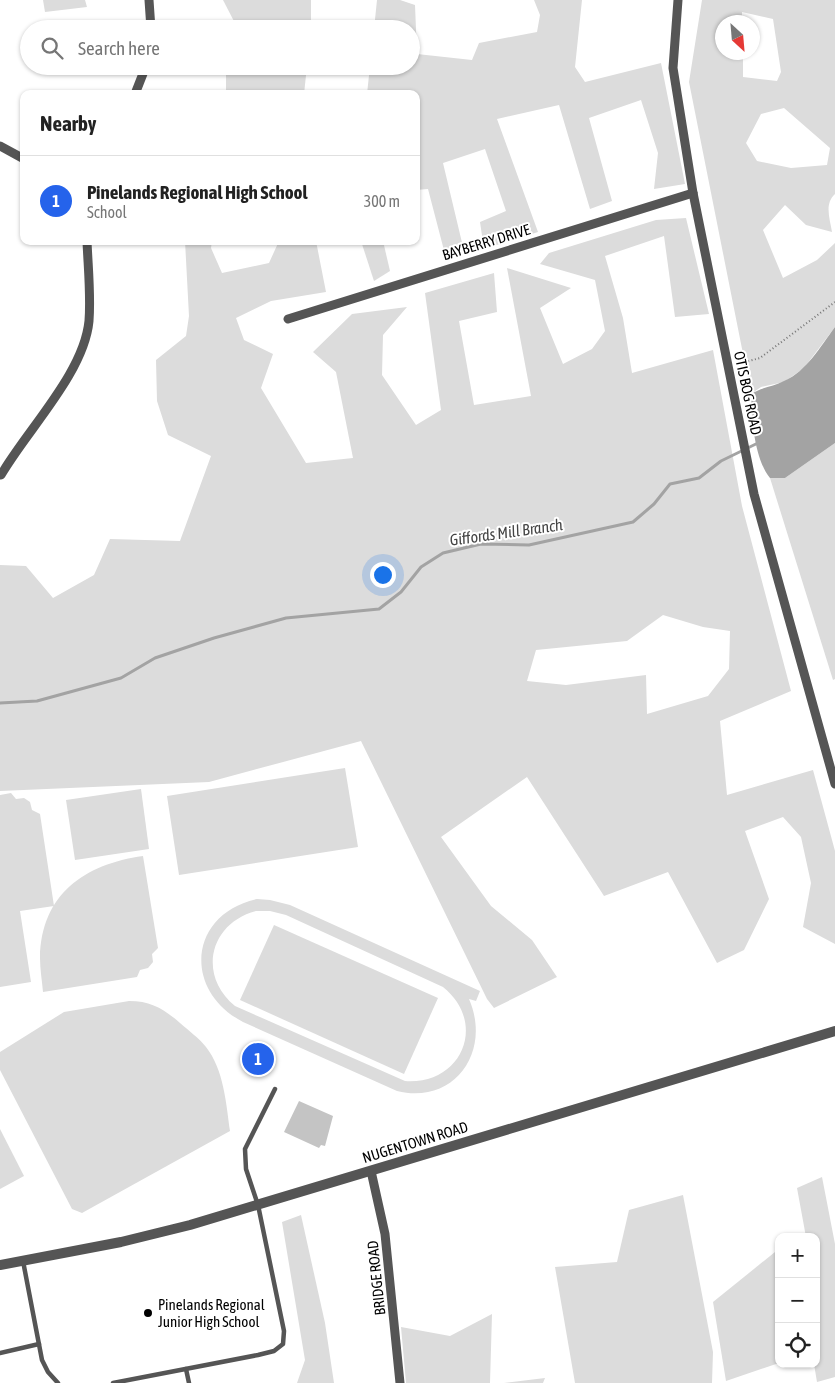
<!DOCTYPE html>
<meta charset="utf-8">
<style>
:root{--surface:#fff;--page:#f6f6f6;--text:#222;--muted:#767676;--line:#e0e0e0;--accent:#2563eb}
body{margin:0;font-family:"Asap Condensed",sans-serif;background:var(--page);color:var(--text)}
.controls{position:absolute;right:15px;bottom:15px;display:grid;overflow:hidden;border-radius:10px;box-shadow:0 1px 4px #0004}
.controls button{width:45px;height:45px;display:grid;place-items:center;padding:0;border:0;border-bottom:1px solid var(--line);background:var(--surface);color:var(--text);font:25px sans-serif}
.compass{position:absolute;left:715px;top:15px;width:45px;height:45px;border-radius:50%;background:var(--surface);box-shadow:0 1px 4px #0004;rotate:154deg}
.you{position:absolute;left:382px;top:574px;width:18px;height:18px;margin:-12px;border:4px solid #fff;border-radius:50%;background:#1a73e8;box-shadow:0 0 0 8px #1a73e833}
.badge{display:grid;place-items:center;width:32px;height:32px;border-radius:50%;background:var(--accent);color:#fff;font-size:16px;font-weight:700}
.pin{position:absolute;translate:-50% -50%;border:2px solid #fff;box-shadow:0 1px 5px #0006}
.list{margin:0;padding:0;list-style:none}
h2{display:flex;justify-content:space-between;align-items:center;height:65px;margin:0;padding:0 20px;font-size:21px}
h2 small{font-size:16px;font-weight:400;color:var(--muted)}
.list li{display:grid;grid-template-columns:32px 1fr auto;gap:15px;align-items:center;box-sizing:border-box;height:90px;padding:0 20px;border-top:1px solid var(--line)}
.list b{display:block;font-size:19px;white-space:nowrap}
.list p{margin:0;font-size:16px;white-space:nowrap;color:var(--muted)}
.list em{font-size:16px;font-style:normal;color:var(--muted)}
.icon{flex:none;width:28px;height:28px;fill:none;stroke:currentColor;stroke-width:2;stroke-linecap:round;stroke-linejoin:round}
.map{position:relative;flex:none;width:835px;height:1383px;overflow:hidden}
.search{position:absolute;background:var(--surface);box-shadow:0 1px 4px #0004;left:20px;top:20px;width:400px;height:55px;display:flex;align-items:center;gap:12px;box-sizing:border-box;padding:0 18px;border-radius:28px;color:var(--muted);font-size:19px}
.panel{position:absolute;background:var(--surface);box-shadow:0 1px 4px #0004;left:20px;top:90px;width:400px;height:155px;border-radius:10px}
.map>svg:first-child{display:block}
</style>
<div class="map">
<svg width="835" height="1383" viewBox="0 0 835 1383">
<rect width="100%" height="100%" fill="#fff"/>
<g fill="#dcdcdc" fill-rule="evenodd">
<polygon points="43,0 85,0 87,7 45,12"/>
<polygon points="223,0 311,0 311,29 238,29"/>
<polygon points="377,0 400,0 415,5 417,54 472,60 479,43 537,32 540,15 534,0 582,0 575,67 585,82 661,63 685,184 654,189 658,153 641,100 589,118 612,201 590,209 559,105 497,119 538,232 484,249 480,222 506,211 485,149 443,163 464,251 446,258 428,189 416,190 416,94 367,94 370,66 411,66 411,29 374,29"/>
<path d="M702,0H835V194C824,204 830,219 832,232L806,225L785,205L763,230L783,278L817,260L835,243V327L804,368L784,382L761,387L751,394L689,82ZM742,12L773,19L781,72L777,81L743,77V53L722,52V22H742ZM784,108L830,148L827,165L791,168L757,161L746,143L761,114Z"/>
<polygon points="228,66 307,66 304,94 226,94 226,71"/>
<path d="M686,218L709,314L675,317L664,236L605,256L623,318L632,373L713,350L742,506L791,691L720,721L727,795L813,770L835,851V944L803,927L811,883L801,837L783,817L745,831L769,899L744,950L717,963L668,872L604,896L527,777L441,837L491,906L532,940L557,977L494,1008L487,999L361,741L209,782L0,791V565L26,566L53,598L94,575L110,539L180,541L211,456L168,435L157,401L156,360L186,336L189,316L185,241H212L211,248L222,273L269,263L279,241H316L326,292L271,301L236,318L244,340L273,354L261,388L306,463L353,458L336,372L313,352L352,314L407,307L383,335L382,375L416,425L441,410L425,293L494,273L497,312L459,321L474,405L531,396L507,268L571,288L540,308L563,364L592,349L605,331L595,280L540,264L549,253L656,220ZM663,615L703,627L730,631L729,669L708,696L647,714L646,675L566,685L527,681L536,650L627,641Z"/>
<polygon points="361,241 383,241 390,271 374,281"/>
<polygon points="835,443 835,679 833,680 770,478 785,478"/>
<polygon points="345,768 358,847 179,875 167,796"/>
<polygon points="141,789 149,849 75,860 66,800"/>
<polygon points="11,793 16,799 24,798 30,802 32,810 40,814 54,906 20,911 31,982 0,987 0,795"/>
<path d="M143,856L158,948L152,954L153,962L148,968L140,970L137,977L43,992C42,981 40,969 40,958C41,894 85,864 143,856Z"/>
<path d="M257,899L270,900L290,905L480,991L476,1001L469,999C492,1052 454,1105 397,1091L243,1022C182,990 189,914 257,899ZM256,911H270L286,915L443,987C488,1023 462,1085 405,1081L235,1006C197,975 210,923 256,911Z"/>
<polygon points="274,925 438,998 404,1074 240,1000"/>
<path d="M129,1001C151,1001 164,1009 180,1023C189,1031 199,1038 206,1047C224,1070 226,1103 230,1131L82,1213L72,1209L0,1070V1052L64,1012Z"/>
<polygon points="0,1129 24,1176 0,1189"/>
<polygon points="822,1177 835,1244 835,1377 817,1382 814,1364 816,1364 816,1237 806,1237 797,1188"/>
<polygon points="683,1195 713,1352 712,1383 575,1383 555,1267 617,1262 629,1210"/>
<polygon points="301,1215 325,1323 334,1383 297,1383 305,1360 282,1222"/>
<polygon points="775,1252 779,1257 779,1363 726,1381 713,1302"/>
<polygon points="492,1314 490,1383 406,1383 401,1327 450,1336"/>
<polygon points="545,1378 543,1383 504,1383"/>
</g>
<path fill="#a3a3a3" d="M835,327V443L785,478H770C755,460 751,418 751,394C762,387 773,387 784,381C807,371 820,347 835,327Z"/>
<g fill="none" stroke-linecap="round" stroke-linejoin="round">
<polyline stroke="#a3a3a3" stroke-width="3" points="0,703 37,701 121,678 155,658 214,638 286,618 379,609 401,592 421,567 443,553 481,544 529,545 633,522 654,504 670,484 699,478 721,461 760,442"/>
</g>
<polygon fill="#c4c4c4" points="299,1101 333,1116 325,1146 321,1145 319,1148 284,1132"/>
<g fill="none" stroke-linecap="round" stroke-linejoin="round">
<polyline stroke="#777" stroke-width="2" stroke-dasharray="1 2.5" stroke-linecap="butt" points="738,364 760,358 835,302"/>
<g stroke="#555" stroke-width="4.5">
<polyline points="23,1261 42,1360 48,1372 58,1383"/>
<polyline points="0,1353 39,1344"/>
<polyline points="186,1369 189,1383"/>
<polyline points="113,1383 258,1355 274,1351 283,1344 284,1331 258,1205 246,1169 245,1149 275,1089"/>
</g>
<g stroke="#555" stroke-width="9">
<polyline points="149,0 151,29"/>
<polyline points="678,0 673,68 693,193 754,494 835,784"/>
<polyline points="135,94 146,66"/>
<polyline points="0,146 24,159"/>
<polyline points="288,319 693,193"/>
<path d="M1,475C27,430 84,373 89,321C91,295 88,267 87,241"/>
<polyline points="371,1171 385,1234 400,1383"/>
</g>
<polyline stroke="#555" stroke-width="10" points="0,1265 121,1242 190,1225 835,1031"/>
</g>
<circle fill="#000" stroke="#fff" stroke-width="2" cx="148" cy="1313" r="5"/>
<g text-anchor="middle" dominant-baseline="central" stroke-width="4" stroke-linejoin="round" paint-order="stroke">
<g font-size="15" fill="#000" stroke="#fff">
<text transform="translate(486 242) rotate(-17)">BAYBERRY DRIVE</text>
<text transform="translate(748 393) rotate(78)">OTIS BOG ROAD</text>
<text transform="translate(415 1142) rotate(-17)">NUGENTOWN ROAD</text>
<text transform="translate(376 1278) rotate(-96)">BRIDGE ROAD</text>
</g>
<g font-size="15" fill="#000" stroke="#fff" text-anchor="start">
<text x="158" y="1304">Pinelands Regional<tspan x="158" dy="17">Junior High School</tspan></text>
</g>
<g font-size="16" font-style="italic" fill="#444" stroke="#fff">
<text transform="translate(506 532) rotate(-8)">Giffords Mill Branch</text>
</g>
</g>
</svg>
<div class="controls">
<button>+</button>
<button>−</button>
<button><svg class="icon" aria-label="locate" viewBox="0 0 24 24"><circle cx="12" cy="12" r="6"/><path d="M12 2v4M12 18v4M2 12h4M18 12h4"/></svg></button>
</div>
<svg class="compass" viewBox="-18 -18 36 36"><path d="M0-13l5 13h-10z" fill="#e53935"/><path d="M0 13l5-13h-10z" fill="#767676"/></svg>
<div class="you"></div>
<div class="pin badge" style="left:258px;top:1059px">1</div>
<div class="search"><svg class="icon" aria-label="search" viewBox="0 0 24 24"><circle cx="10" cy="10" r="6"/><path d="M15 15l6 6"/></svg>Search here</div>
<section class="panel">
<h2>Nearby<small></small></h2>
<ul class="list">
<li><span class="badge">1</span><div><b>Pinelands Regional High School</b><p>School</p></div><em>300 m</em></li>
</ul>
</section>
</div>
